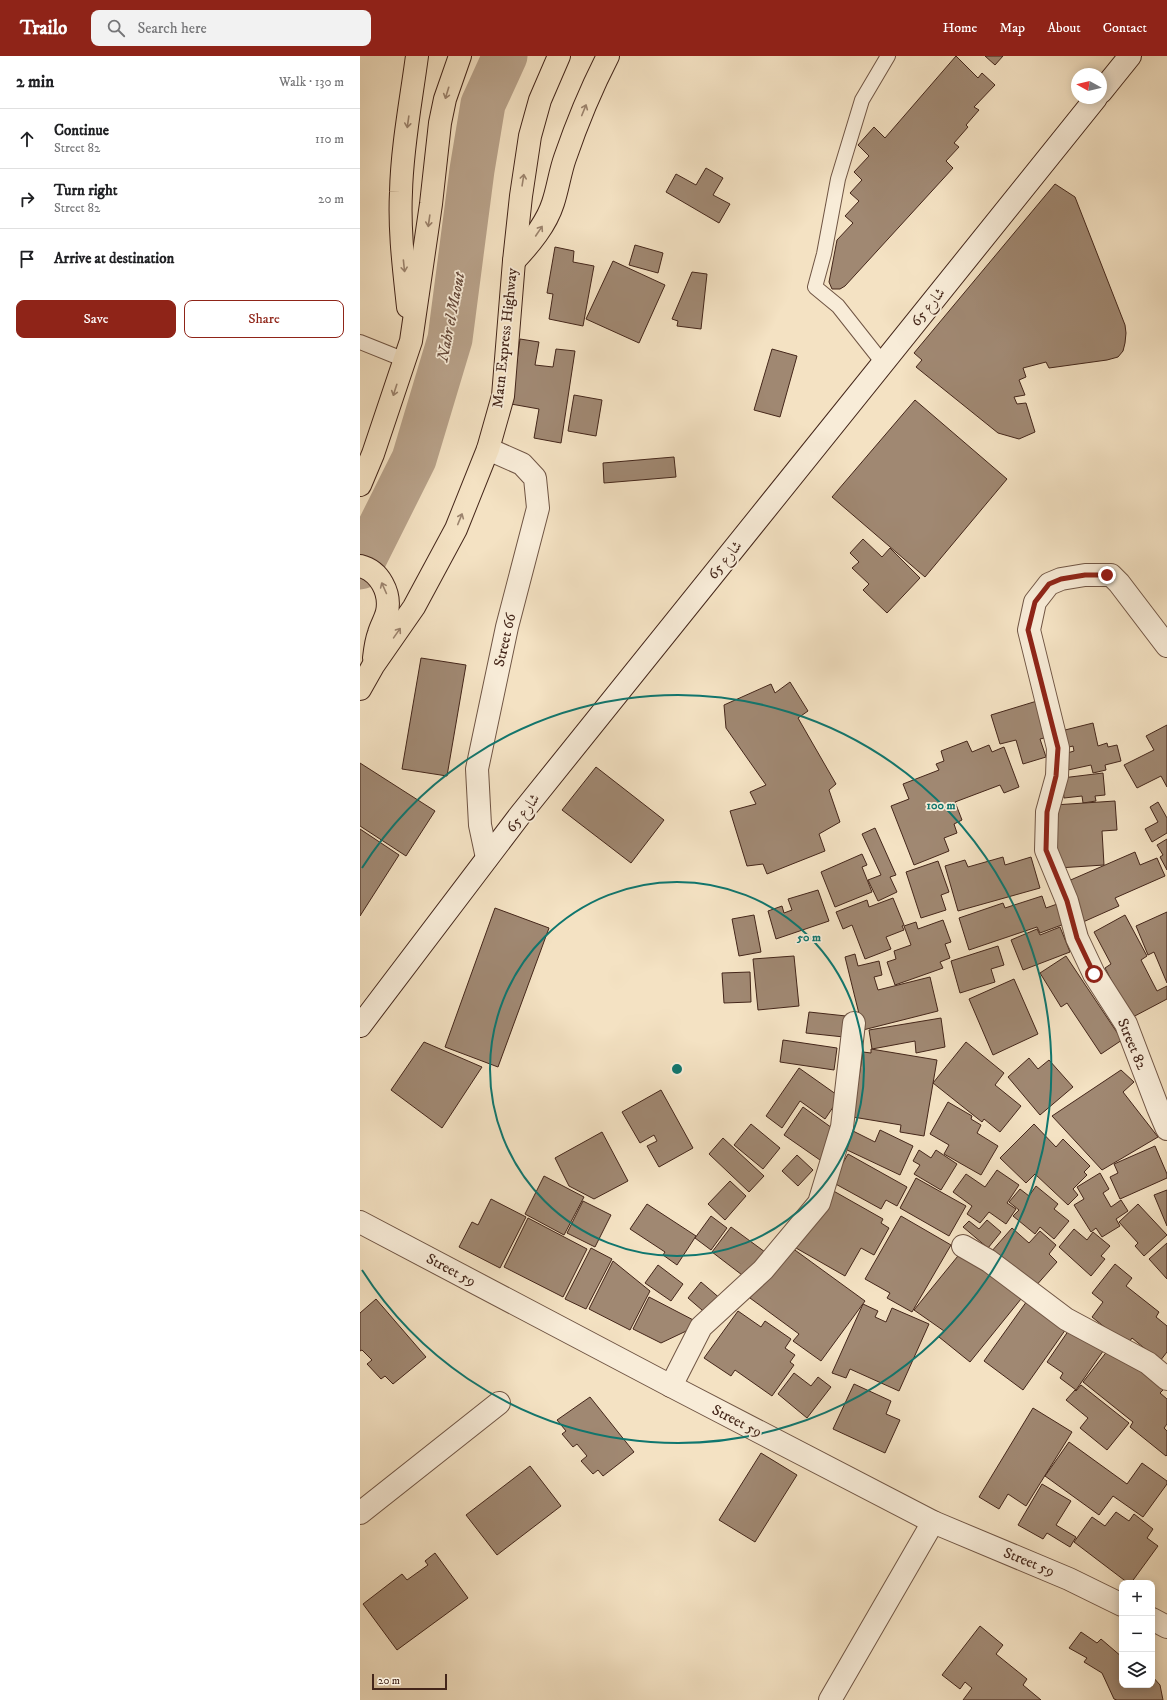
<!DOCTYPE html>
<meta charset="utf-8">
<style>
:root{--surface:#fff;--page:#f2f2f2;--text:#202124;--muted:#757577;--line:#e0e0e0;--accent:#8f2418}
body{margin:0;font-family:"IM FELL DW Pica",Amiri,serif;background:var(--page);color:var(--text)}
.controls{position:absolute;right:12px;bottom:12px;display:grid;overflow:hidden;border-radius:8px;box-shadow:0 2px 10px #0003}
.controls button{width:36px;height:36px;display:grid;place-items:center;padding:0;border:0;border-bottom:1px solid var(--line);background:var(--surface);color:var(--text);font:20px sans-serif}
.compass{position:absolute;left:711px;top:12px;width:36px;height:36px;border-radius:50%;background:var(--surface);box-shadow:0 2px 10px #0003;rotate:278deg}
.scale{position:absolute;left:12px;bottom:10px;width:75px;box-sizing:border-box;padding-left:4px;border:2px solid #44261a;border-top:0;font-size:11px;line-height:14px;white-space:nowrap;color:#44261a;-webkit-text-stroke:3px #f8ecd8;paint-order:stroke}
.stop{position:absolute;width:12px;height:12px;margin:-9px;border:3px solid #8f2418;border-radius:50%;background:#fff}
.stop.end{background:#8f2418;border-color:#fff;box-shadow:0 1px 4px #0008}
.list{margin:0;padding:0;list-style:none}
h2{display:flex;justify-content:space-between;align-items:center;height:52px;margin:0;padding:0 16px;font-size:17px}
h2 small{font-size:13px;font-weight:400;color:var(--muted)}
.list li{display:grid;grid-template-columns:26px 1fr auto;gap:12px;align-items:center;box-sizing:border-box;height:60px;padding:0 16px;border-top:1px solid var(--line)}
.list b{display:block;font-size:15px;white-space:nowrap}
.list p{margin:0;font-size:13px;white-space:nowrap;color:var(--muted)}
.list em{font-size:13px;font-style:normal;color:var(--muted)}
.actions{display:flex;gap:8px;padding:12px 16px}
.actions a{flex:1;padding:9px 0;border:1px solid var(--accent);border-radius:8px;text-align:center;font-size:14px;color:var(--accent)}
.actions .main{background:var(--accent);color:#fff}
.icon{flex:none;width:22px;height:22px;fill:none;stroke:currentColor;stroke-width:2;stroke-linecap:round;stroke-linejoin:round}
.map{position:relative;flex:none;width:807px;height:1644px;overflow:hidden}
header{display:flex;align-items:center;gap:24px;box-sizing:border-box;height:56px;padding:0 20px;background:var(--accent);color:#fff}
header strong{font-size:19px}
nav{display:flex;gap:22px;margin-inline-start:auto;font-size:14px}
.search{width:280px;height:36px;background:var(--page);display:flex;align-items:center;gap:10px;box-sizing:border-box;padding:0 14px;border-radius:8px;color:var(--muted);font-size:15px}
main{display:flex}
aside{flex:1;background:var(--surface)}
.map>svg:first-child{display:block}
</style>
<header>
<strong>Trailo</strong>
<div class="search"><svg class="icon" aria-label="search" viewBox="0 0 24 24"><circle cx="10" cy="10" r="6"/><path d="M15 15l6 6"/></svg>Search here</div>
<nav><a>Home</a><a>Map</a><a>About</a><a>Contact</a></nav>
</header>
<main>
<aside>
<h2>2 min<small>Walk · 130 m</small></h2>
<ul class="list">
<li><svg class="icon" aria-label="ahead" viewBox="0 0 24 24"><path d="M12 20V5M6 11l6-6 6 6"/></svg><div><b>Continue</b><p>Street 82</p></div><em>110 m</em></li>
<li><svg class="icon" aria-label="right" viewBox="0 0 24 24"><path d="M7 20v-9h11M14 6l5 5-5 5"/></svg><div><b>Turn right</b><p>Street 82</p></div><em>20 m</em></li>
<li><svg class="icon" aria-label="arrive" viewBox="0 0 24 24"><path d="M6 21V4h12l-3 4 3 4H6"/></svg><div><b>Arrive at destination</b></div></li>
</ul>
<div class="actions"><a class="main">Save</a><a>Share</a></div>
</aside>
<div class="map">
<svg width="807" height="1644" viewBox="0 0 807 1644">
<rect width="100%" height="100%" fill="#f4e2c3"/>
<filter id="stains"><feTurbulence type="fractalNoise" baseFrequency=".005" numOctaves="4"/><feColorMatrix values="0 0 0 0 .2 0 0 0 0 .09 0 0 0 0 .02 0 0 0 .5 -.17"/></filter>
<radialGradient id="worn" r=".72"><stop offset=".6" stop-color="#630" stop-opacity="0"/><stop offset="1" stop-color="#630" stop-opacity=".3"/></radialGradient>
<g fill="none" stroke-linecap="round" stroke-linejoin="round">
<polyline stroke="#b8a28a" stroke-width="45" points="0,511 54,403 90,283 112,114 123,48 145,0"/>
</g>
<g fill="#a08872" stroke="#44261a">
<polygon points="596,0 618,22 622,17 635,29 614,51 619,54 606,69 608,71 594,87 599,91 586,105 593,112 485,230 480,233 472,233 469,226 477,184 493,167 485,160 499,145 490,137 502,124 494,116 509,100 498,89 514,71 525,82"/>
<polygon points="625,0 643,0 635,9"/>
<polygon points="346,112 363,122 353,139 370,148 359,167 306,136 316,118 336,129"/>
<polygon points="695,128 715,141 765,269 766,277 765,287 763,295 758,301 747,304 689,312 686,306 663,312 666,321 659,324 665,339 654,341 657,348 666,347 675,376 659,383 638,377 556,311 562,304 554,297"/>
<polygon points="275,189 303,197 298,217 269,209"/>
<polygon points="195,191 214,195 213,206 234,210 223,270 189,263 193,238 187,237"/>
<polygon points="253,205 305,229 279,287 226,263"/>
<polygon points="332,216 347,218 341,273 317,270 318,265 312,263"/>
<polygon points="160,283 179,286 175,309 193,311 196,293 215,295 201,387 174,382 179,353 151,348"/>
<polygon points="412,293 437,300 420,361 394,354"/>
<polygon points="214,339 242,344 236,380 208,375"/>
<polygon points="555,344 647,423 565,521 472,441"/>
<polygon points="314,401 316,421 244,427 243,407"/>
<polygon points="503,483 522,501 530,492 560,522 527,557 503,534 509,528 492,512 499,506 490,497"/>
<polygon points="61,602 106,609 87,720 42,713"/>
<polygon points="430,626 448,655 438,662 476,728 469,734 480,766 459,778 465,795 407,818 403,808 387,810 370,755 396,748 390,736 406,729 366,672 364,649 411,628 415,637"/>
<polygon points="677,645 688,681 680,683 686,701 663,708 656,684 640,688 631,659"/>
<polygon points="733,667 738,690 747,687 748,691 757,689 761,705 745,709 746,714 733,717 731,709 708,714 704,698 714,695 713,690 701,693 697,676"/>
<polygon points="807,669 807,731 801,720 777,732 764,709 794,694 786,680"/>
<polygon points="607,685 612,696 629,689 632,696 644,691 659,731 644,737 640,729 595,746 602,764 594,768 597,777 584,782 589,795 554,809 531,750 549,743 543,728 579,714 576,708 584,705 581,695"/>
<polygon points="0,707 75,755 46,800 0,770"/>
<polygon points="236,711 304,764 271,807 202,754"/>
<polygon points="743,717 745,739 735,740 736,745 723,747 722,740 704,742 702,722"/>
<polygon points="755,745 757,774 742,775 744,809 698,812 694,749"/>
<polygon points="798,746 807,762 807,777 792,786 785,773 798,766 790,751"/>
<polygon points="515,772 536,819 530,821 537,836 518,845 508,824 521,819 502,778"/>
<polygon points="0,773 39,799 0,860"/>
<polygon points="807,783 807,814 800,801 803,799 797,789"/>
<polygon points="775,796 780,809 797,802 805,820 755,842 759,850 723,866 706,826"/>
<polygon points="502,798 507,809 502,811 512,836 475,851 461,816"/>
<polygon points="643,801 645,809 671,801 680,832 598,855 585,810 605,804 608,811"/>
<polygon points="578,805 589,836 581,839 586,854 561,862 546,816"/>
<polygon points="458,834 469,865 416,883 408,855 422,850 424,857 432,854 428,843"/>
<polygon points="682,840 686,852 700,847 707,867 680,877 677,871 609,894 599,862 643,847 645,852"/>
<polygon points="533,842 544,869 542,870 544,874 526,881 531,893 505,903 492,869 483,873 476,856 507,844 509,851"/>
<polygon points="135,852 189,872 138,1011 85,991"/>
<polygon points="807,856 807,927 794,896 788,899 776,870"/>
<polygon points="394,859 401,896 379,900 372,863"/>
<polygon points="765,859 787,900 781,904 797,935 807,930 807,943 771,962 745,912 751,908 734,876"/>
<polygon points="583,864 591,886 585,888 590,902 580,906 583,912 535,929 527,906 536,903 534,895 551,889 544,870 556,866 558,873"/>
<polygon points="700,871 710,896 663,914 651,884 677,873 680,879"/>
<polygon points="638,890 644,909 631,913 635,926 600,937 591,905"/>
<polygon points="495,898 498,910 519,905 522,919 514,921 518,934 570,921 578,955 503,974 485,901"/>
<polygon points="434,900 439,950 398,954 393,903"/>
<polygon points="706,900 762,984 741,998 707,947 701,951 680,917"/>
<polygon points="390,916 391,946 364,947 362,917"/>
<polygon points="654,923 678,978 633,999 609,943"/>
<polygon points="449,956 486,960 484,981 446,977"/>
<polygon points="581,962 585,991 556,997 555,985 512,993 509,974"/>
<polygon points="423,984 477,992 474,1014 420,1006"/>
<polygon points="64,986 122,1011 82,1072 31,1034"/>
<polygon points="606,986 644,1017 635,1029 661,1050 640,1076 624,1063 622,1066 573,1027"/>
<polygon points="511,993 577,1004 564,1080 540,1076 541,1069 487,1060 498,1027 503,996 511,997"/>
<polygon points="669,1002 678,1013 689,1004 713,1031 680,1059 648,1021"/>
<polygon points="439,1012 480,1041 465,1063 440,1045 422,1072 406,1060"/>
<polygon points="761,1014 774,1026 763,1036 798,1081 742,1114 692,1060"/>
<polygon points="301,1034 333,1092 299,1111 287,1090 297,1085 294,1079 280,1087 262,1056"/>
<polygon points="588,1046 612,1060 611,1063 621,1069 617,1077 638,1090 621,1119 584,1098 589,1089 570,1078"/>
<polygon points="443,1051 479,1077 460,1104 424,1079"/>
<polygon points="391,1068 420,1092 403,1113 374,1089"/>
<polygon points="674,1068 696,1091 703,1083 730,1110 724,1116 727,1119 713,1133 718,1139 708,1149 675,1118 666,1127 640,1102"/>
<polygon points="520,1074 553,1090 540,1119 485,1093 493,1075 515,1086"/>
<polygon points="242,1076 268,1125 234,1143 209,1130 195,1102"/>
<polygon points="363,1082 404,1120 389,1136 349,1098"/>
<polygon points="795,1090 807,1118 807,1122 760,1143 750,1121 758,1117 754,1108"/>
<polygon points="559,1094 571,1102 576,1094 597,1108 581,1134 554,1118 560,1109 553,1105"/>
<polygon points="488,1098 547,1131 537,1150 526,1144 521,1153 472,1126"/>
<polygon points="437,1099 453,1114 438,1130 422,1115"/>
<polygon points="637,1114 659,1129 647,1147 656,1153 646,1168 629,1156 620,1167 607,1158 612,1150 593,1136 606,1118 625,1131"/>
<polygon points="740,1117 749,1133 743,1137 751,1151 761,1144 768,1155 756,1163 760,1170 742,1181 736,1172 731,1176 714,1149 724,1143 717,1131"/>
<polygon points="184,1120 224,1141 204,1179 165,1158"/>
<polygon points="556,1122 606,1150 589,1180 540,1152"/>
<polygon points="370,1125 386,1140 365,1164 348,1148"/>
<polygon points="676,1130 698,1148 694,1153 709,1165 694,1183 680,1171 675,1178 653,1160 659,1154 649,1146 660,1133 669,1140"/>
<polygon points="470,1133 523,1163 521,1167 529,1172 514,1199 501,1192 485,1220 436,1192"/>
<polygon points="807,1134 807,1170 794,1139"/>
<polygon points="131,1143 166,1161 140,1212 99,1191 112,1166 118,1169"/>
<polygon points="223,1145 251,1159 235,1191 207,1177"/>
<polygon points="287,1148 336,1180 317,1209 303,1199 305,1196 270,1173"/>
<polygon points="778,1148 807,1179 784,1200 775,1190 778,1187 759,1166"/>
<polygon points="351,1160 367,1172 351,1194 335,1182"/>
<polygon points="541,1160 591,1189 552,1256 527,1242 530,1237 505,1223"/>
<polygon points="168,1162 227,1193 203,1241 144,1211"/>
<polygon points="627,1164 641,1176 628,1192 603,1171 609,1165 619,1173"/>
<polygon points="371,1171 405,1196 386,1222 352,1196"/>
<polygon points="652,1172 669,1187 680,1175 696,1189 689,1198 697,1206 674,1232 631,1196"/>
<polygon points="714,1173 727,1184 733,1176 750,1190 741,1200 745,1203 731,1220 699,1191"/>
<polygon points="807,1187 807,1223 789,1203"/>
<polygon points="428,1189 505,1245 461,1305 433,1285 439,1278 390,1242"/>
<polygon points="231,1192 252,1203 226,1253 205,1243"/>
<polygon points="602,1195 661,1243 610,1306 579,1281 584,1275 554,1254"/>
<polygon points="253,1205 290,1235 270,1274 229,1253"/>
<polygon points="755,1208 772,1222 766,1230 799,1256 796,1261 807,1270 807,1296 800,1305 772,1282 767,1289 732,1261 743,1246 732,1237"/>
<polygon points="298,1209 323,1228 311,1245 285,1227"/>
<polygon points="341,1226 362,1244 349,1260 328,1242"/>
<polygon points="289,1241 341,1268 301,1287 273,1273"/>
<polygon points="16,1243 66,1301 33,1328 25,1320 21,1323 7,1308 12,1304 2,1294 0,1295 0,1257"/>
<polygon points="667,1245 706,1273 663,1334 624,1305"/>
<polygon points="503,1248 518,1255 515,1261 526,1266 532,1252 569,1268 539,1335 490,1313 486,1322 472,1317"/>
<polygon points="378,1255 401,1271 405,1265 431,1283 425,1292 435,1299 430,1306 434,1309 412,1340 375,1314 371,1320 344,1302"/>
<polygon points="711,1271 748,1288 716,1334 700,1322 703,1317 687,1306"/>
<polygon points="752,1289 805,1332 800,1337 807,1343 807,1368 804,1372 807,1375 807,1399 806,1400 770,1371 773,1366 723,1326"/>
<polygon points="434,1317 451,1330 458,1321 471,1331 447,1362 418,1338"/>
<polygon points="494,1328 531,1345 526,1358 540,1364 525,1397 473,1373"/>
<polygon points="721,1329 769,1367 747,1394 720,1372 728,1362 706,1344 715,1334 716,1335"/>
<polygon points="230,1341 274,1396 243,1420 238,1414 233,1418 221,1405 227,1400 217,1388 213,1391 202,1378 206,1375 197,1364"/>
<polygon points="673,1352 712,1376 666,1450 648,1438 639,1453 619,1441"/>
<polygon points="709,1386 767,1428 782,1407 807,1425 807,1428 783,1461 753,1440 739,1459 685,1420"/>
<polygon points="401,1397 437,1419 395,1486 359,1464"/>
<polygon points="170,1410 201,1450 137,1499 106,1459"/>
<polygon points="682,1428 711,1445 696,1469 716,1481 710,1491 687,1477 683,1483 658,1469"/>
<polygon points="756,1456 769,1465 774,1458 793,1473 787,1482 798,1490 771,1527 768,1527 714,1486 732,1461 745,1470"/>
<polygon points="75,1497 108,1542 37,1594 3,1548 42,1518 47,1524 68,1509 65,1505"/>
<polygon points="620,1570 643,1589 636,1598 667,1623 663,1629 681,1644 603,1644 612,1632 605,1626 600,1633 582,1619"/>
<polygon points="721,1576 737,1587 741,1583 762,1601 762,1629 792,1629 792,1620 800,1629 803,1644 757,1644 754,1643 742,1617 724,1606 727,1602 709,1592"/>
</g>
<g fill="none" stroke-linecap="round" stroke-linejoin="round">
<defs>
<g id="service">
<polyline points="0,286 45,304"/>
<polyline points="523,307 478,250 455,231 464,198 478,123 502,44 528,0"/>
</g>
<g id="minor">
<polyline points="807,590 759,527 751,519 725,519 701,523 689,528 675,546 669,574 698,692 697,720 687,756 686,794 707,845 717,882 734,918 766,968 798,1052 807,1073"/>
<polyline points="127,802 120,769 117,713 147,571 178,452 175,422 162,408 128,393"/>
<polyline points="603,1190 629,1205 706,1263 788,1307 807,1323"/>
<polyline points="311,1330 341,1271 403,1214 459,1147 482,1071 494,967"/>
<polyline points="0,1457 139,1347"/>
<polyline points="470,1644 573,1466"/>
</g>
<g id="tertiary">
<polyline points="0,1166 311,1330 573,1466 709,1523 762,1549"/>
<polyline points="792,1563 807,1571"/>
</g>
<g id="secondary">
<polyline points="741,36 770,0"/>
<polyline points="0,970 160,759 736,42"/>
</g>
<g id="motorway">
<path d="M154,205C170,188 186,169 193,147C198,132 200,116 205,102C217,67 231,33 248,0"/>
<path d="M48,251C44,213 39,175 41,136C42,91 51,45 57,0"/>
<polyline points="0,429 13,398 51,285 71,148 80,67 85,43 100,0"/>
<path d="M0,510C20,515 31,537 27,556C25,564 21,570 19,577C16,585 15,593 14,602"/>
<polyline points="0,633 13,610 54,551 96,473 128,393 143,340 154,205 161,140 170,80 180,44 199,0"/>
</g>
</defs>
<use href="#service" stroke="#705544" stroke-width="16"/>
<use href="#minor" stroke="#705544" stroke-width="24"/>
<use href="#tertiary" stroke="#705544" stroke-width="24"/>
<use href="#secondary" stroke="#44261a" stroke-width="24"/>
<use href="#motorway" stroke="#44261a" stroke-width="24"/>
<use href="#service" stroke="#f8ecd8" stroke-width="14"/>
<use href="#minor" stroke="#f8ecd8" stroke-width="22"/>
<use href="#tertiary" stroke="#f8ecd8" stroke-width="22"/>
<use href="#secondary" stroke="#f8ecd8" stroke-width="22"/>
<use href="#motorway" stroke="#f4e2c3" stroke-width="22"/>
</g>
<defs><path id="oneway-shaft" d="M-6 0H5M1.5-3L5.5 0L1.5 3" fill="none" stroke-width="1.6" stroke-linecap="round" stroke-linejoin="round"/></defs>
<g stroke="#9c846e">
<use href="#oneway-shaft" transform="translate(87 37) rotate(107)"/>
<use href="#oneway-shaft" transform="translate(224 54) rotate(-68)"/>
<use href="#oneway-shaft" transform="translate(48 66) rotate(98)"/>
<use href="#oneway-shaft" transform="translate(163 124) rotate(-81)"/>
<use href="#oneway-shaft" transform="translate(69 165) rotate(98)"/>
<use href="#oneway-shaft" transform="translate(179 175) rotate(-56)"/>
<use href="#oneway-shaft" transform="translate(44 210) rotate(84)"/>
<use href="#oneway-shaft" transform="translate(35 334) rotate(108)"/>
<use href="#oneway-shaft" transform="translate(100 463) rotate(-68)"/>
<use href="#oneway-shaft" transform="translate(24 532) rotate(-114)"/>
<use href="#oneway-shaft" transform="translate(37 577) rotate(-55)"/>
</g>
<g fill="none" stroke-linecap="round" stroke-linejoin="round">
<polyline stroke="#8f2418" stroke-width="5" points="734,918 717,882 707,845 686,794 687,756 696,720 698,692 668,574 675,546 689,528 701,523 725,519 747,519"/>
</g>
<g fill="none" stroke="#0f766e" stroke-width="2">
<circle cx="317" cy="1013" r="187"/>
<path d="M2 812A374 374 0 1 1 2 1214"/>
</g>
<g text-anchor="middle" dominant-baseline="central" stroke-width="3.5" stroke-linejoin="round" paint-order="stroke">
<g font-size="15" fill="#44261a" stroke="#f8ecd8">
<text transform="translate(568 251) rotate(-51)">شارع 65</text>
<text transform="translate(145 282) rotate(-84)">Matn Express Highway</text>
<text transform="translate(365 504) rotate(-51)">شارع 65</text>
<text transform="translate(145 584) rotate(-77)">Street 66</text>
<text transform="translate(163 757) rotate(-52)">شارع 65</text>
<text transform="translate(772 988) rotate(67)">Street 82</text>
<text transform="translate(91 1214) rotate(28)">Street 59</text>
<text transform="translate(377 1365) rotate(27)">Street 59</text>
<text transform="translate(669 1506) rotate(22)">Street 59</text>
</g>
<g font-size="16" font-style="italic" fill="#674b3c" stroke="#f8ecd8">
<text transform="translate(91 261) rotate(-79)">Nahr el Maout</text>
</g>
</g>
<circle cx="317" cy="1013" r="6" fill="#0f766e" stroke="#f8ecd8" stroke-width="2"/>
<g font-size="12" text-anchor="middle" font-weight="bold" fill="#0f766e" stroke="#f8ecd8" stroke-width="3.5" stroke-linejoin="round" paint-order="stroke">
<text x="581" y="753">100 m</text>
<text x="449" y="885">50 m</text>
</g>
<rect width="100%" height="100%" filter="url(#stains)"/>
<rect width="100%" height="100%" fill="url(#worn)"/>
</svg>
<div class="controls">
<button>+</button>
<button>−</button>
<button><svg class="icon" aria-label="layers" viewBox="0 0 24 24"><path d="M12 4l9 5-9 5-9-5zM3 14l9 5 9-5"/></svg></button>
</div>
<svg class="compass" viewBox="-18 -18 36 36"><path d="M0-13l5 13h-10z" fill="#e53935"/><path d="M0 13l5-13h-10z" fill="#757577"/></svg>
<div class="scale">20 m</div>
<div class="stop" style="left:734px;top:918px"></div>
<div class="stop end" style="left:747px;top:519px"></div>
</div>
</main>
